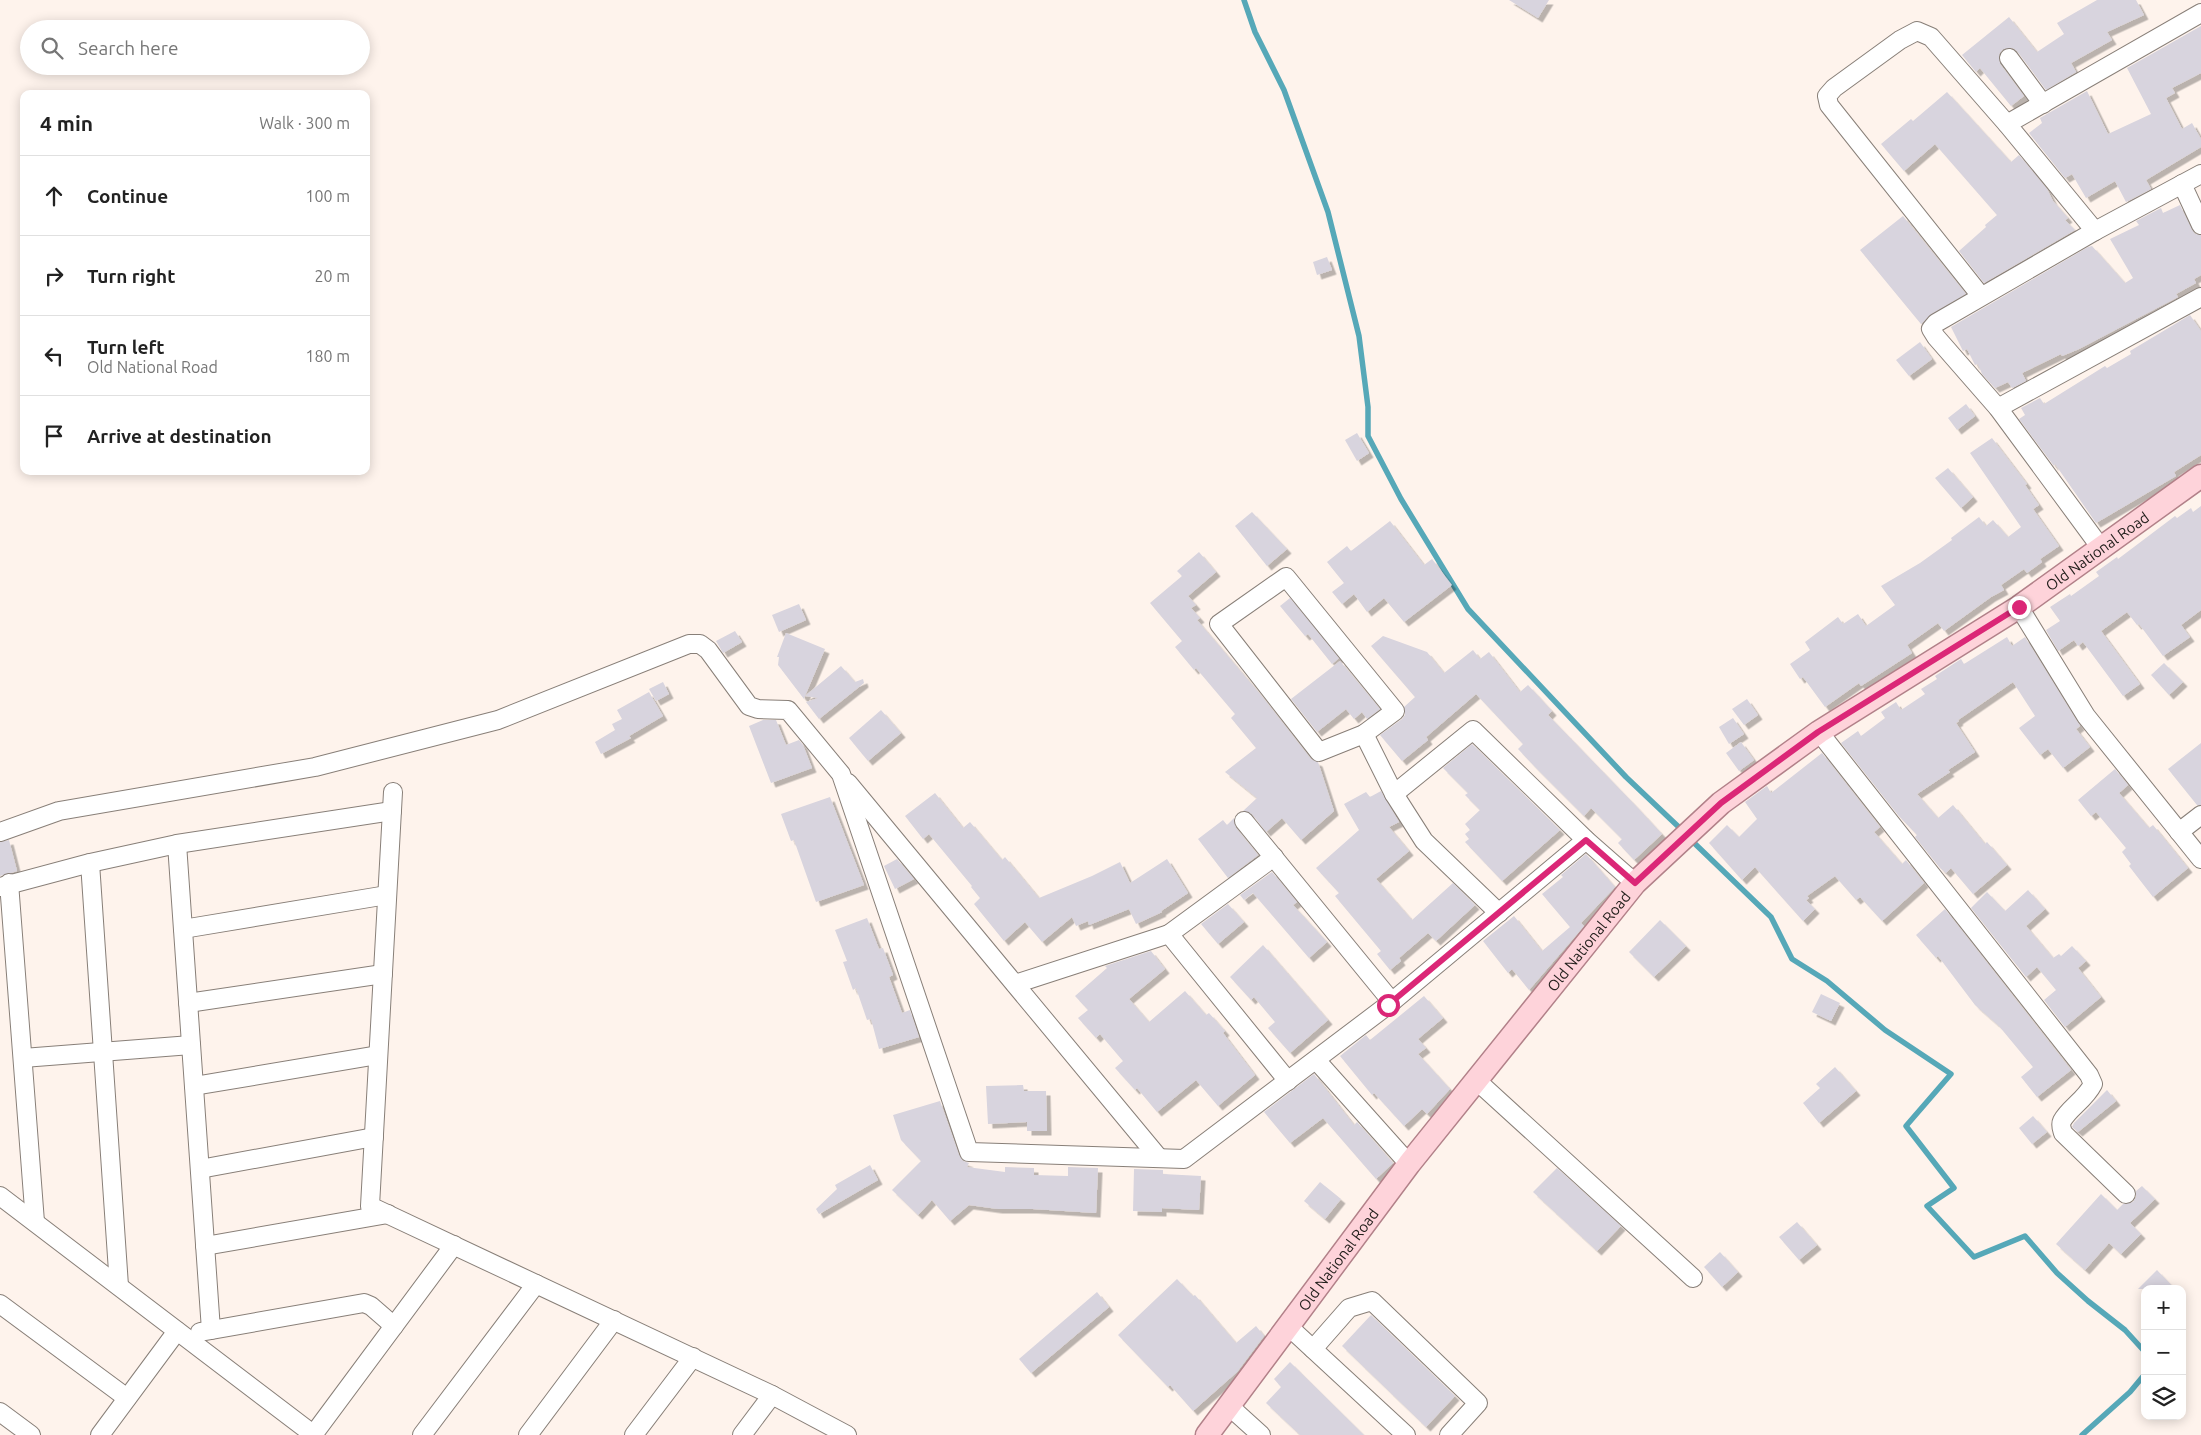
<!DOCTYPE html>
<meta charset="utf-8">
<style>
:root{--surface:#fff;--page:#f2f2f2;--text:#222;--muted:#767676;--line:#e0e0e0}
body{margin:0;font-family:Ubuntu,sans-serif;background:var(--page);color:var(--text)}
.controls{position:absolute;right:15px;bottom:15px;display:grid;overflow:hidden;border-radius:10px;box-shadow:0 2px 12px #0003}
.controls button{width:45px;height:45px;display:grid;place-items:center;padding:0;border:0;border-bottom:1px solid var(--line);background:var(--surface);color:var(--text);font:25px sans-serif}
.stop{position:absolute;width:15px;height:15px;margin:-11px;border:4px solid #db2777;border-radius:50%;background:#fff}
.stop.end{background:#db2777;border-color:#fff;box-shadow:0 1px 5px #0008}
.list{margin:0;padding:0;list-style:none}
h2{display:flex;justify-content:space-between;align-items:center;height:65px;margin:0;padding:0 20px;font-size:21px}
h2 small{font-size:16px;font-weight:400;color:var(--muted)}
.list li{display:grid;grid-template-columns:32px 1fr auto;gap:15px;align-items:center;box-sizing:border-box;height:80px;padding:0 20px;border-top:1px solid var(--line)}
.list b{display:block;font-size:19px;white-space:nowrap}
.list p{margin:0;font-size:16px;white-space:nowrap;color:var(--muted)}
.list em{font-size:16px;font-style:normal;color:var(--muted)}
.icon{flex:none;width:28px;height:28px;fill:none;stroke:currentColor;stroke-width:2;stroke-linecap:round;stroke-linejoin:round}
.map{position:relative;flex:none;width:2201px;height:1435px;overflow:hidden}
.search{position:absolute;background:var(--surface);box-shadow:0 2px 12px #0003;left:20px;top:20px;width:350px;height:55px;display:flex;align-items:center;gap:12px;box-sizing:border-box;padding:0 18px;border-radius:28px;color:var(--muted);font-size:19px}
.panel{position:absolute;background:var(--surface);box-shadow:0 2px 12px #0003;left:20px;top:90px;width:350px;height:385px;border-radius:10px}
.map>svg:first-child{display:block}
</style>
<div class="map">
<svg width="2201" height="1435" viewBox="0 0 2201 1435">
<defs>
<filter id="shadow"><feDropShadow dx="4.5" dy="4.5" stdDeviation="0" flood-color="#0004"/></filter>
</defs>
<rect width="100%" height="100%" fill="#fef3ec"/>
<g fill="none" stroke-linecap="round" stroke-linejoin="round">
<g stroke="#56a8b8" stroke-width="5.5">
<polyline points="1244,0 1255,32 1284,90 1328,212 1359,336 1368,407 1368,436 1401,499 1468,609 1626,777 1684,832"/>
<polyline points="1690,839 1771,917 1792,959 1827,981 1885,1030 1951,1074 1906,1126 1954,1188 1927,1206 1974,1257 2025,1236 2057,1273 2088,1301 2125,1330 2145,1352"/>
<polyline points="2082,1435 2130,1392 2145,1374"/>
</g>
</g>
<g fill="#d8d4de" filter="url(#shadow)">
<polygon points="1509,0 1549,0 1538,18"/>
<polygon points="2097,0 2136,0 2144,15 2107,32 2112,40 2071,63 2076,72 2046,90 2017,51 2013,48 2003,49 1999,54 2000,64 2024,96 2011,106 1980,68 1976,72 1962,55 2009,17 2037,52 2064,34 2057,23"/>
<polygon points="2201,26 2201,73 2172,88 2175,93 2166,98 2182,129 2192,123 2201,139 2201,147 2146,180 2151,189 2126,202 2115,181 2086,198 2072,174 2065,178 2029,133 2042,123 2040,118 2087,91 2108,134 2151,114 2127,68"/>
<polygon points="1947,92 2011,162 2019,155 2047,189 2053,201 2068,218 2065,220 2075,230 1984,283 1959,251 1986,227 1985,225 1997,215 1935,144 1904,171 1881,144 1911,119 1913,121"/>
<polygon points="2180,205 2192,230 2195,234 2201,235 2201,275 2194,279 2196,283 2176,294 2178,297 2079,349 2062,356 2061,354 2022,373 2026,381 2012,388 2008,382 1995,388 1982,374 1978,364 1975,365 1967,349 1963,351 1951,327 2088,247 2092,246 2125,283 2133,278 2110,239 2139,225 2136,221 2161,208 2163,213"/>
<polygon points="1903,216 1966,294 1931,314 1921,324 1860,250"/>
<polygon points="1327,257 1332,270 1317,275 1313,262"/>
<polygon points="2190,315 2201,331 2201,455 2174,472 2176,476 2096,523 2055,464 2054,466 2019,419 2025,415 2021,408 2040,398 2044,404 2105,366 2107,368 2131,354 2130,351"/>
<polygon points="1920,342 1932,359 1909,376 1896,360"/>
<polygon points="1966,404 1975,416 1957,430 1948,418"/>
<polygon points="1357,433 1369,453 1357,461 1345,440"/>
<polygon points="1992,438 2027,484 2025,485 2039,505 2033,509 2059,546 2040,559 2042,562 2027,573 2024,569 2001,585 2004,590 1991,597 1944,631 1938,623 1907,645 1912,653 1861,686 1859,683 1825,707 1803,677 1800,679 1790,664 1810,650 1805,642 1838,617 1843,624 1858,614 1866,626 1895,605 1881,586 1920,563 1952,540 1951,538 1979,517 1986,526 1993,520 2008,537 2021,527 1970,453"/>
<polygon points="1948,468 1973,497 1961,508 1935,478"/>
<polygon points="2201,506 2201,610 2181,625 2190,637 2163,656 2139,624 2137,625 2127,612 2101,631 2140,684 2123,696 2083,642 2078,646 2074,640 2058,651 2046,630 2060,621 2050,607 2070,594 2071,596 2099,576 2096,572 2117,557 2118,559 2175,516 2177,518 2191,508 2193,512"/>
<polygon points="1252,512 1287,549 1267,566 1235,526"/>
<polygon points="1390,521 1424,565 1432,559 1452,585 1404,622 1384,598 1367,612 1354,594 1342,604 1332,592 1344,583 1327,562 1347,546 1351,551"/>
<polygon points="1199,552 1216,572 1188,596 1196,605 1191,608 1200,618 1197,620 1260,694 1311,759 1318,762 1334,811 1301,840 1282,818 1266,832 1252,814 1243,811 1257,798 1225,772 1256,748 1231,718 1235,714 1196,668 1194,670 1175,647 1182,641 1150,603 1182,576 1177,571"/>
<polygon points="1290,598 1339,658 1332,664 1308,634 1305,636 1280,606"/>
<polygon points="799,604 806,620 779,632 772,615"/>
<polygon points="735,631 742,642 723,653 716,641"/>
<polygon points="786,633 825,649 805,696 841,666 855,682 863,679 864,683 819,719 806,702 818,698 805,696 804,699 778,665 779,657 777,657"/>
<polygon points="1383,636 1427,652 1444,673 1473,650 1480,659 1489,652 1520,692 1528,685 1552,711 1548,715 1636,806 1662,834 1634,860 1618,843 1622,839 1591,808 1584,816 1535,767 1518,749 1523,744 1476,694 1426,737 1428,740 1402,761 1380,735 1402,719 1405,715 1404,707 1415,697 1371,646"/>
<polygon points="2007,637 2012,646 2025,637 2080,726 2076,729 2090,747 2063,768 2048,749 2040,755 2019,728 2035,716 2013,682 1958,720 1959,721 1956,723 1975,752 1948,770 1950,772 1917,794 1938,818 1953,805 1985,844 1987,842 2007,865 1973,894 1951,868 1946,873 1940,868 1915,837 1917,835 1898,815 1841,743 1858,731 1861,736 1885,718 1881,712 1896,702 1901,710 1925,694 1921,689 1937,679 1935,676 1961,659 1964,664"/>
<polygon points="1340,661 1380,709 1367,719 1362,712 1354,719 1346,709 1317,732 1291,699"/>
<polygon points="2164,663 2183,682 2169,695 2151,675"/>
<polygon points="663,682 669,694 656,701 649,689"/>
<polygon points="649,692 663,716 629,736 631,738 601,754 595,742 615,730 612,724 622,719 617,710"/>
<polygon points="1747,699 1758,715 1744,725 1732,709"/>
<polygon points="881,710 901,733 868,761 849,738"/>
<polygon points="1733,718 1744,734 1729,744 1719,727"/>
<polygon points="763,720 776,720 786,745 799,740 803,745 812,768 771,783 749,726"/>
<polygon points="1741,742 1754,760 1739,771 1726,753"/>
<polygon points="2201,743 2201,805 2197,805 2168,769"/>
<polygon points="1472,744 1560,830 1502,881 1465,842 1469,839 1465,834 1470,830 1465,824 1480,810 1465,795 1468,793 1443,768"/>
<polygon points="1822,753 1880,827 1874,832 1902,864 1906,860 1924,883 1882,921 1860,897 1856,900 1835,876 1807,896 1809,898 1806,900 1815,909 1803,921 1755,867 1742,880 1709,843 1727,825 1739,837 1757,819 1745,802 1767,786 1771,793"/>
<polygon points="2115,769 2128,785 2119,793 2149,828 2153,825 2188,868 2153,897 2129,866 2131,864 2122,852 2126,848 2096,812 2091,816 2078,800"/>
<polygon points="1381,791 1399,822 1389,827 1409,851 1376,879 1412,920 1453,883 1475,905 1436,941 1428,933 1399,958 1401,961 1390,970 1377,954 1381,951 1335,896 1339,893 1316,868 1359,830 1344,804 1366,792 1370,797"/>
<polygon points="935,793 963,828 970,822 1002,860 1005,857 1039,898 1092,876 1120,862 1130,883 1167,859 1188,893 1161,911 1162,912 1136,924 1129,909 1089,925 1088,921 1076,926 1072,917 1042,942 1025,922 1004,941 974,904 980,898 971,887 972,886 929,834 923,839 905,816"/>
<polygon points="830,797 864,885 816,902 794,840 791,841 781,814"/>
<polygon points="1234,818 1236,828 1258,855 1228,878 1198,839 1223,820 1227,825"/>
<polygon points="9,840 17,871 0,876 0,842"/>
<polygon points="1586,854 1615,887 1581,923 1584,926 1529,990 1512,969 1508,973 1483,941 1514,916 1542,951 1570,927 1542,894 1563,877 1561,875"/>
<polygon points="897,859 914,879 895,889 884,866"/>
<polygon points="1272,872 1297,902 1293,905 1327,942 1309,958 1253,893 1244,900 1240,895"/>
<polygon points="2028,890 2045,909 2026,926 2053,958 2059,954 2061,956 2072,946 2086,961 2078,968 2101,997 2065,1027 2044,1000 2056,990 2037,967 2026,977 1971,908 1987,892 2005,911"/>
<polygon points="1228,904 1244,922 1218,944 1201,924"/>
<polygon points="1945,909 2071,1070 2037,1097 2021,1077 2033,1067 1999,1026 1975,1005 1938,956 1936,958 1916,935"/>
<polygon points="867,918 879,949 883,948 893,975 889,977 902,1013 910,1010 919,1037 879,1049 871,1019 867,1020 856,988 853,990 843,962 847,961 835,930"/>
<polygon points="1660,920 1686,946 1654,977 1629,952"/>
<polygon points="1263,945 1328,1020 1290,1053 1268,1028 1275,1022 1254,997 1251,1000 1230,977"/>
<polygon points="1151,951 1165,969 1129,999 1149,1022 1185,991 1206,1015 1209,1013 1225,1031 1223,1033 1255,1075 1218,1106 1196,1080 1157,1112 1137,1088 1135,1090 1115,1068 1123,1061 1100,1034 1096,1038 1078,1018 1088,1010 1075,996 1107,968 1105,966"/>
<polygon points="1821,994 1840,1003 1831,1021 1812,1012"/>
<polygon points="1424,996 1443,1018 1418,1039 1426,1048 1418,1054 1450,1089 1427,1114 1422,1109 1404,1126 1374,1093 1372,1095 1340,1056 1366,1035 1370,1040"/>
<polygon points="1835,1067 1856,1091 1819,1123 1803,1103 1820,1088 1816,1084"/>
<polygon points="1314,1074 1354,1125 1357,1122 1393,1163 1376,1179 1323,1118 1290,1143 1264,1112"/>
<polygon points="1023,1085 1024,1091 1046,1091 1047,1131 1027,1131 1027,1122 988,1124 986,1086"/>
<polygon points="2107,1090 2116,1101 2078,1132 2072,1127 2074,1123"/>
<polygon points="940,1101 959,1155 963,1161 969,1163 967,1167 1005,1172 1005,1167 1034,1168 1034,1175 1068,1176 1068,1167 1098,1168 1096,1213 1033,1209 998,1209 969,1205 950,1221 932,1200 918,1215 892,1190 921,1161 901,1140 893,1115"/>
<polygon points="2033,1116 2047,1132 2032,1144 2019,1128"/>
<polygon points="870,1165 878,1180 819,1214 816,1209 837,1189 835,1185"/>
<polygon points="1557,1168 1621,1226 1597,1251 1533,1192"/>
<polygon points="1134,1169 1163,1170 1163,1174 1201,1176 1199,1210 1162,1208 1162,1212 1133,1211"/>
<polygon points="1320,1182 1341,1199 1325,1219 1304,1201"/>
<polygon points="2142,1186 2155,1199 2130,1223 2141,1234 2121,1254 2109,1243 2085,1270 2056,1244 2101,1194 2117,1210 2123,1204 2133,1202 2136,1197 2136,1191"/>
<polygon points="1797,1222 1817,1245 1799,1260 1779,1237"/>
<polygon points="1720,1252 1738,1272 1722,1287 1704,1267"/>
<polygon points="2157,1270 2175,1289 2138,1289"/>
<polygon points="1177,1279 1193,1296 1195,1295 1236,1343 1256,1326 1264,1336 1237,1372 1193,1411 1170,1385 1168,1387 1118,1335"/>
<polygon points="1097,1292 1109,1307 1031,1373 1019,1359"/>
<polygon points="1371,1315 1455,1396 1426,1427 1342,1346"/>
<polygon points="1290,1362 1364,1435 1300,1435 1266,1403 1281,1387 1274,1379"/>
</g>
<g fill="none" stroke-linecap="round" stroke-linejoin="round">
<defs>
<g id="minor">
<polyline points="2009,58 2043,104"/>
<polyline points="2182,184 2201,225"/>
<polyline points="2095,231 2007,124 2201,13"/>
<polyline points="1981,296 1829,105 1827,96 1834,88 1900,40 1917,31 1931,37 2007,124"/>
<polyline points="1998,408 2201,297"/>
<polyline points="2101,548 1998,408 1936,337 1931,329 1936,323 2095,231 2201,174"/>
<polygon points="1286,577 1395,711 1364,734 1319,752 1219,624"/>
<polyline points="2019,607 2086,716 2201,859"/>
<path d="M1819,732L2089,1075L2093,1084C2085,1100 2069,1108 2062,1121C2060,1125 2062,1129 2063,1133L2126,1194"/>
<polyline points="1364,734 1394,794 1424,841 1499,913"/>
<polyline points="848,783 1159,1158"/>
<polyline points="393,792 370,1206 772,1395 847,1435"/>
<polyline points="1394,794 1473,730 1586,840 1635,883"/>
<polyline points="1244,821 1392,1002"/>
<polyline points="0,832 59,811 315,767 498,720 689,644 700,644 708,650 749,706 758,709 788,710 841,774 969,1152 1184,1159 1388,1005 1586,840"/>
<polyline points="2179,832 2201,815"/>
<polyline points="177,844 211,1330"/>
<polyline points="90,863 119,1286"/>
<polyline points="9,883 35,1222"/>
<polyline points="0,887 90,863 177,844 392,811"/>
<polyline points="183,929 387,895"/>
<polyline points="1169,934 1274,857"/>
<polyline points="1015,984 1169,934 1288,1081"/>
<polyline points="188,1003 383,974"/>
<polyline points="23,1058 191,1045"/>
<polyline points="1316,1060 1409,1164"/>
<polyline points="1476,1080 1693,1278"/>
<polyline points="194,1086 378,1055"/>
<polyline points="200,1169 374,1137"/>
<polyline points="0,1196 314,1435"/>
<polyline points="205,1246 388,1214"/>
<polyline points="0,1304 127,1398"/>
<polyline points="1288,1326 1406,1435"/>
<polyline points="200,1332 364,1303 371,1306 394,1326"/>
<polyline points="1313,1349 1349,1308 1372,1301 1478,1403 1449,1435"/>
<polyline points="1229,1406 1261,1435"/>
<polyline points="0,1412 31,1435"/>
<polyline points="100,1435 177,1331"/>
<polyline points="313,1435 454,1245"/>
<polyline points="422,1435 536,1284"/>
<polyline points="528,1435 614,1320"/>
<polyline points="634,1435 693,1357"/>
<polyline points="742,1435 772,1395"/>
</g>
<g id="major">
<path id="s1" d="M1207,1435L1409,1164L1635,883L1721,803L1819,732L2019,607L2201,476"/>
</g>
</defs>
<use href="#minor" stroke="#887f78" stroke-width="20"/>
<use href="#major" stroke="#b28189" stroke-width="25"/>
<use href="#minor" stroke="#fff" stroke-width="18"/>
<use href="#major" stroke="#fed3da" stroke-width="22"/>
</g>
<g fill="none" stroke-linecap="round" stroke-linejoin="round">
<polyline stroke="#db2777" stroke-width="6" points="1388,1005 1586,840 1635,883 1721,803 1818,732 2019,607"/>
</g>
<g text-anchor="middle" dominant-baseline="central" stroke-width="4" stroke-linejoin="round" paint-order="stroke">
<g font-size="15" fill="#25211e" stroke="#fff">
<text stroke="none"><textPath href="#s1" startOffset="1269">Old National Road</textPath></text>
<text stroke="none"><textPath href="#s1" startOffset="624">Old National Road</textPath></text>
<text stroke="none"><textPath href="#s1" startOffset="219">Old National Road</textPath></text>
</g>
</g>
</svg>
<div class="controls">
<button>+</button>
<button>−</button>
<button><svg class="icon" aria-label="layers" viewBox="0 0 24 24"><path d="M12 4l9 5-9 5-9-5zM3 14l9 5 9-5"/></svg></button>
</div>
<div class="stop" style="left:1388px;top:1005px"></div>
<div class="stop end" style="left:2019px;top:607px"></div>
<div class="search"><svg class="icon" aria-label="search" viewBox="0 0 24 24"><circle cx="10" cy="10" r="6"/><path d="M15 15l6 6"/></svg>Search here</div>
<section class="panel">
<h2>4 min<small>Walk · 300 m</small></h2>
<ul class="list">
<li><svg class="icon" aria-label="ahead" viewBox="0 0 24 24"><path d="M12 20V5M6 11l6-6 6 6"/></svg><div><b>Continue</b></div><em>100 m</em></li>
<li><svg class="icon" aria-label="right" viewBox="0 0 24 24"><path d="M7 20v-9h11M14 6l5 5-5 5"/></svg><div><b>Turn right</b></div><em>20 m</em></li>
<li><svg class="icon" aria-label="left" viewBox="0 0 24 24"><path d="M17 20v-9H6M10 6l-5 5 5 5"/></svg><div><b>Turn left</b><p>Old National Road</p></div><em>180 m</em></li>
<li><svg class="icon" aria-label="arrive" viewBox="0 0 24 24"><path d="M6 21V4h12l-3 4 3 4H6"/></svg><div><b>Arrive at destination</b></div></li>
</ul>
</section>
</div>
